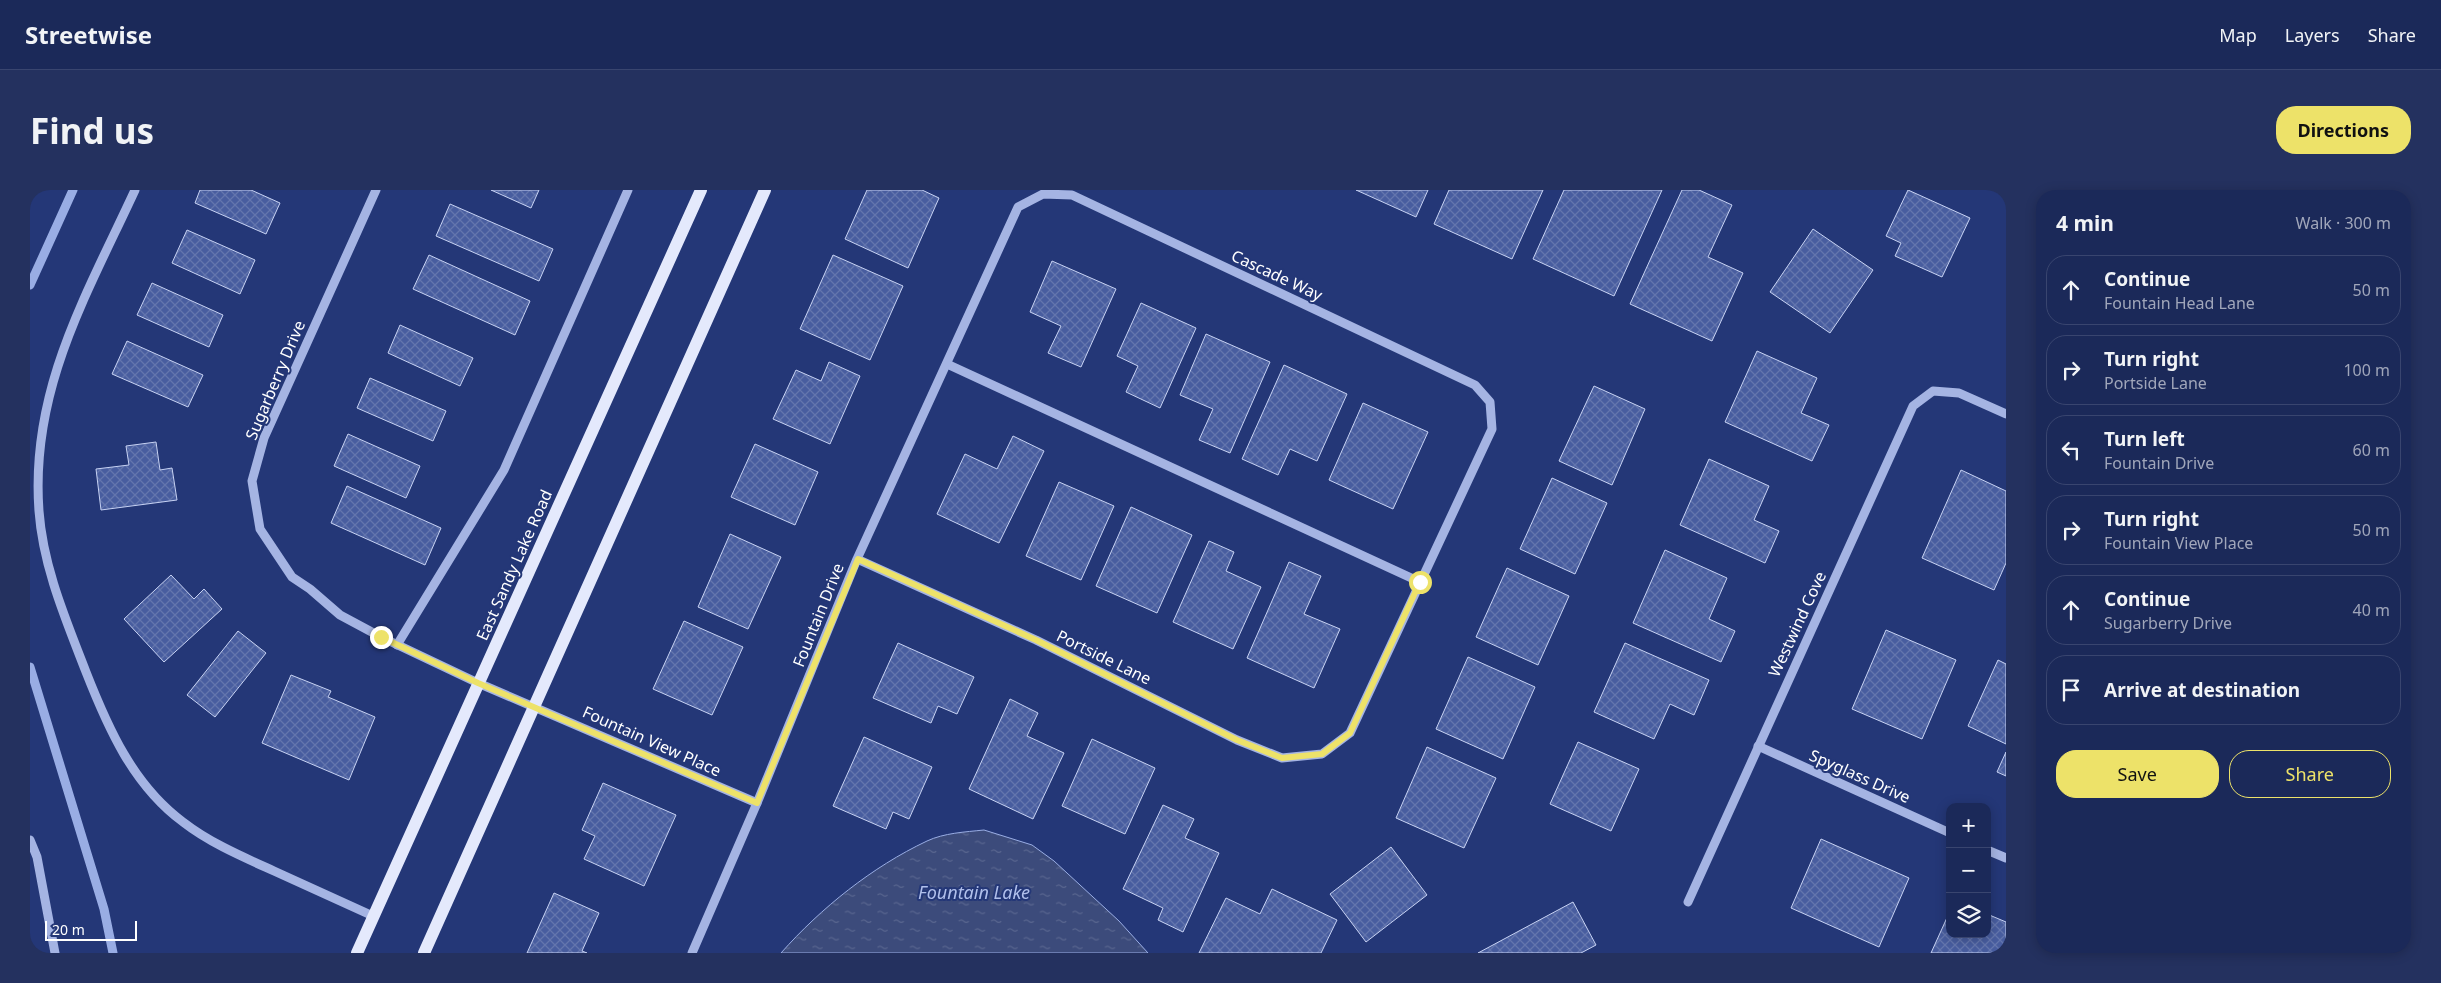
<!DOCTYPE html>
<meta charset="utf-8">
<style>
:root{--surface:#1b2959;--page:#24315f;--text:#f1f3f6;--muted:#a0a6ba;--line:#39456f;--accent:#ede269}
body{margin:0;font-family:"Noto Sans",sans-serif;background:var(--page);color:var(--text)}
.controls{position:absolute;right:15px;bottom:15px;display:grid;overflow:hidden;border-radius:10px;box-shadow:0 2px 12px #0003}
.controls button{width:45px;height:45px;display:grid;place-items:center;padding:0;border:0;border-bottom:1px solid var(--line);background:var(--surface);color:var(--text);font:25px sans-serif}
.scale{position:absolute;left:15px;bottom:12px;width:92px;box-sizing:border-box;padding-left:5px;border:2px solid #fff;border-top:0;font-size:14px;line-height:18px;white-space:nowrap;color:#fff;-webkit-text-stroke:4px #243777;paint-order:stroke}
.stop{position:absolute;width:15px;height:15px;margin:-11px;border:4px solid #ede269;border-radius:50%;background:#fff}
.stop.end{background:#ede269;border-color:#fff;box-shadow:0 1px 5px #0008}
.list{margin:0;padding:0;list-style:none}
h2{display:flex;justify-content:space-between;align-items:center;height:65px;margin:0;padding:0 20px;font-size:21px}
h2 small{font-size:16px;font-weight:400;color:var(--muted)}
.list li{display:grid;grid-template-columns:32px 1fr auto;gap:15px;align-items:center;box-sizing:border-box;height:70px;margin:0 10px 10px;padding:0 10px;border:1px solid var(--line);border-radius:20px}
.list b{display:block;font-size:19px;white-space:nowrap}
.list p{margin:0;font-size:16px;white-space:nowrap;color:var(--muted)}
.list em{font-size:16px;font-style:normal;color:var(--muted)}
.actions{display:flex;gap:10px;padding:15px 20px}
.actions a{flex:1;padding:11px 0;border:1px solid var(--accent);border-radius:20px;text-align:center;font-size:18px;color:var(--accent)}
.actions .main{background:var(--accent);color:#111}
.icon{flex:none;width:28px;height:28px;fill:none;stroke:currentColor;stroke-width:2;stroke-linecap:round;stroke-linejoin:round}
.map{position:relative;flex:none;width:1976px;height:763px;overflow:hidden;border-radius:20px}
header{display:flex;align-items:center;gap:30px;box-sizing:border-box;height:70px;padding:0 25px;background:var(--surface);border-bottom:1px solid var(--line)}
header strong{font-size:24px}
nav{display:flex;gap:28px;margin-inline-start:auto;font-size:18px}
.intro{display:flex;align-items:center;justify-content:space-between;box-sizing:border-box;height:120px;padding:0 30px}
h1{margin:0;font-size:35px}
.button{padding:12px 22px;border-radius:20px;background:var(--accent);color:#111;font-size:18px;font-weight:700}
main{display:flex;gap:30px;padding:0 30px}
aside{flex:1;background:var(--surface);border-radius:20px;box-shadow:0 2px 12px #0003}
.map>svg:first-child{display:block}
</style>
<header>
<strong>Streetwise</strong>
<nav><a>Map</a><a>Layers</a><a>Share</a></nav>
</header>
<div class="intro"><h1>Find us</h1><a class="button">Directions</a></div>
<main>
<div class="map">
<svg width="1976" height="763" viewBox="0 0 1976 763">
<defs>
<pattern id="water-ripples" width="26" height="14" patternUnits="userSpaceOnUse" patternTransform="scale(1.25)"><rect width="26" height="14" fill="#3c4b7b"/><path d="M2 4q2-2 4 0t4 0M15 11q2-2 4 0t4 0" fill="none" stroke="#59668f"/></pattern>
<pattern id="building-cross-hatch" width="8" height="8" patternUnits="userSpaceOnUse" patternTransform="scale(1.25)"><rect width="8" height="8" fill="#485d9f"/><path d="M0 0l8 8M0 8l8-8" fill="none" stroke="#6375ad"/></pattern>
</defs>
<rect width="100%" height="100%" fill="#243777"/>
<path fill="url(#water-ripples)" stroke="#99ade4" d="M954,640L1002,655L1024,671L1089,731L1118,763H751C791,718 842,677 897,651C914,643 935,642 954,640Z"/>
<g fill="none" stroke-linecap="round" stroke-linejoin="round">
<g stroke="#99ade4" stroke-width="9">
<polyline points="0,95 43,0"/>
<polyline points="0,477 74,719 83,763"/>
</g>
</g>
<g fill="url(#building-cross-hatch)" stroke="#c7d2f3">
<polygon points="170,0 221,0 250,13 236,44 165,13"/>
<polygon points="461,0 509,0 501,18"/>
<polygon points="837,0 892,0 909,8 878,78 815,49"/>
<polygon points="1326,0 1398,0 1386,27"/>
<polygon points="1419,0 1513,0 1482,69 1404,34"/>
<polygon points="1534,0 1632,0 1584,106 1503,69"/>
<polygon points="1652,0 1669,0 1702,15 1678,67 1713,83 1682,151 1600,114"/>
<polygon points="1878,0 1940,28 1912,87 1865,66 1871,53 1856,46"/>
<polygon points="420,14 523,59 509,91 406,46"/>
<polygon points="1783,39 1843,80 1800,143 1740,102"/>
<polygon points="157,40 225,70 210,104 142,73"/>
<polygon points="399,65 500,111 485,145 383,99"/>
<polygon points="803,65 873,96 840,170 770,139"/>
<polygon points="1022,71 1086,99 1051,177 1018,163 1031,136 1000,122"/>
<polygon points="122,93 193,125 179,157 107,125"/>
<polygon points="1111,113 1166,138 1130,218 1096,202 1108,176 1087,166"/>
<polygon points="370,135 443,168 430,196 358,163"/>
<polygon points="1176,144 1240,172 1200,263 1169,250 1183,219 1150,205"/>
<polygon points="97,151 173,185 158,217 82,184"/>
<polygon points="1727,161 1787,188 1771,223 1799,235 1782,271 1695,232"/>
<polygon points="799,172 830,186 800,254 743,229 766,180 791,191"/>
<polygon points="1254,175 1317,204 1287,271 1260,259 1248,285 1212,269"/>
<polygon points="340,188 416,221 403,251 327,218"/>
<polygon points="1564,196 1615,219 1582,295 1529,271"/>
<polygon points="1333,213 1398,242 1363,319 1299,290"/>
<polygon points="318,244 390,276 376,308 304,276"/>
<polygon points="983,246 1014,261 969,353 907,324 935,264 967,279"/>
<polygon points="126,252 130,280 142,278 147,310 71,320 66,279 99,275 96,256"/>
<polygon points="725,254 788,282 765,335 701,307"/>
<polygon points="1679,269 1739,296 1724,330 1749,341 1735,373 1650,335"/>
<polygon points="1931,280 1976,301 1976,373 1964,400 1892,368"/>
<polygon points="1522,288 1577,313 1545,384 1490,359"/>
<polygon points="1029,292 1084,316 1051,390 996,366"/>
<polygon points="317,296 411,338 395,375 301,333"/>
<polygon points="1101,317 1162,345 1127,423 1066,396"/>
<polygon points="700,344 751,367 718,439 668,417"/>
<polygon points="1179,351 1204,362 1196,381 1231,397 1203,459 1143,432"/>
<polygon points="1635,360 1697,388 1679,429 1705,441 1691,472 1603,433"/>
<polygon points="1259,372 1291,386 1274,424 1310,439 1284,498 1217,468"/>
<polygon points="1477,378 1539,406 1508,475 1446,447"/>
<polygon points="141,385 164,409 174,399 192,419 134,472 94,429"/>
<polygon points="654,431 713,457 682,525 623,499"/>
<polygon points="1856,440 1926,470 1892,549 1822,519"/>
<polygon points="208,441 236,463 185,527 157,505"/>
<polygon points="868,453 944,487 927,524 908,516 901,533 843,508"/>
<polygon points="1595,453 1679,490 1664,525 1640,514 1624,549 1564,522"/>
<polygon points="1438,467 1505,497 1473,569 1406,539"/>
<polygon points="1968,470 1976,474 1976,554 1938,536"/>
<polygon points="261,485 301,501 298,507 345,527 319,590 232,553"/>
<polygon points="980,509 1008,523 997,546 1034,563 1003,629 939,599"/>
<polygon points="834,547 902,577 879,629 863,622 856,639 803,616"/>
<polygon points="1062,549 1125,578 1095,644 1032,616"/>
<polygon points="1548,552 1609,579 1581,641 1520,614"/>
<polygon points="1397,557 1466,588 1434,658 1366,628"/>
<polygon points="1976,562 1976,586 1967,582"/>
<polygon points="573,593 646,625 614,696 554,669 565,646 552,640"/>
<polygon points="1133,615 1164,629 1155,648 1189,663 1153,742 1128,730 1133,718 1093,699"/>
<polygon points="1791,649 1879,688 1849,757 1761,718"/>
<polygon points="1361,657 1397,705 1336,752 1300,704"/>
<polygon points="1242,699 1307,730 1291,763 1169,763 1196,708 1230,724"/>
<polygon points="524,703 569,723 552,761 557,763 497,763"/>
<polygon points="1543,712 1566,755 1551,763 1448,763"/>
<polygon points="1920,721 1920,744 1957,744 1957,724 1976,732 1976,763 1901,763"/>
</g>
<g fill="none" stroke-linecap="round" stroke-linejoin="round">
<g stroke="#a5b4e3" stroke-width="9">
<path d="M105,0C56,106 0,200 9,321C13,377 36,430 56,482C78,538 103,595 153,632C180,653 213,667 244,681C277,696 310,711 343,726"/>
<polyline points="346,0 234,248 222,291 230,339 262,387 280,399 310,425 351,447 448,493 727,613"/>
<polyline points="917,174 1390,392"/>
<polyline points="367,455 474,280 598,0"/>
<polyline points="1728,556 1920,643"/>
<polyline points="0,650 7,667 25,763"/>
<polyline points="1957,660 1976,668"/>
<polyline points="1658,712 1883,216 1903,201 1929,203 1976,224"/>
<polyline points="662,763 727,613 827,369 988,17 1013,4 1042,5 1445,195 1460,212 1462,239 1320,543 1292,564 1252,568 1207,550 1006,450 827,369"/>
</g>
<g stroke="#e4e9fc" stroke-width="12">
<polyline points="327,763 671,0"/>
<polyline points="394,763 735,0"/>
</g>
</g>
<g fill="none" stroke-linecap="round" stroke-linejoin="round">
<polyline stroke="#ede269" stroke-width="6" points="351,447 448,493 727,613 828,369 1006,450 1207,550 1252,568 1292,564 1320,543 1390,392"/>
</g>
<g text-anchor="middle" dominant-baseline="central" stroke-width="4" stroke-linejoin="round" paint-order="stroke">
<g font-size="16" fill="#fff" stroke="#243777">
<text transform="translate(1247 85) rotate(25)">Cascade Way</text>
<text transform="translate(245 190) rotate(-67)">Sugarberry Drive</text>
<text transform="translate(484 375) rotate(-66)">East Sandy Lake Road</text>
<text transform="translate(788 425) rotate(-68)">Fountain Drive</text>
<text transform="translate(1767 434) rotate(-65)">Westwind Cove</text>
<text transform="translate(1074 467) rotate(26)">Portside Lane</text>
<text transform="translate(622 551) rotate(24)">Fountain View Place</text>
<text transform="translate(1830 586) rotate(24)">Spyglass Drive</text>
</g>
<g font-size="18" font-style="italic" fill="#b0bfeb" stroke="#243777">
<text x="944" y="702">Fountain Lake</text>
</g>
</g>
</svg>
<div class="controls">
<button>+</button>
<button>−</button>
<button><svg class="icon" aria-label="layers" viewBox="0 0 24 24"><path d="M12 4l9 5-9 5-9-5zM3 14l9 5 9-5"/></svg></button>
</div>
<div class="scale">20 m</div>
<div class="stop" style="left:1390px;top:392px"></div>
<div class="stop end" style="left:351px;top:447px"></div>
</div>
<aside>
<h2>4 min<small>Walk · 300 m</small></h2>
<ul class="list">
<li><svg class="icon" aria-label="ahead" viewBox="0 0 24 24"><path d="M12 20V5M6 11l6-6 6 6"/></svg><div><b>Continue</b><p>Fountain Head Lane</p></div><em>50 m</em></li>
<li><svg class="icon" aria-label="right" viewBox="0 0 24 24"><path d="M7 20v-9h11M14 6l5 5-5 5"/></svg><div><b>Turn right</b><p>Portside Lane</p></div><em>100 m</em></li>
<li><svg class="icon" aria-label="left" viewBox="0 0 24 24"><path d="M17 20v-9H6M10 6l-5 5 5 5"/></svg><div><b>Turn left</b><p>Fountain Drive</p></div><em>60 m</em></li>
<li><svg class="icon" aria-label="right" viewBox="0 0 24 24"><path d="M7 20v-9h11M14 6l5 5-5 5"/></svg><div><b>Turn right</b><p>Fountain View Place</p></div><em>50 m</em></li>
<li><svg class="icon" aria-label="ahead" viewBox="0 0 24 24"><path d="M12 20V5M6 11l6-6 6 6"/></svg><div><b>Continue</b><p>Sugarberry Drive</p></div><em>40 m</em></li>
<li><svg class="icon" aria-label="arrive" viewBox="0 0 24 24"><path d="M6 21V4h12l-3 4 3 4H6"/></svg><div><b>Arrive at destination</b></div></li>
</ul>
<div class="actions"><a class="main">Save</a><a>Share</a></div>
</aside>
</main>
